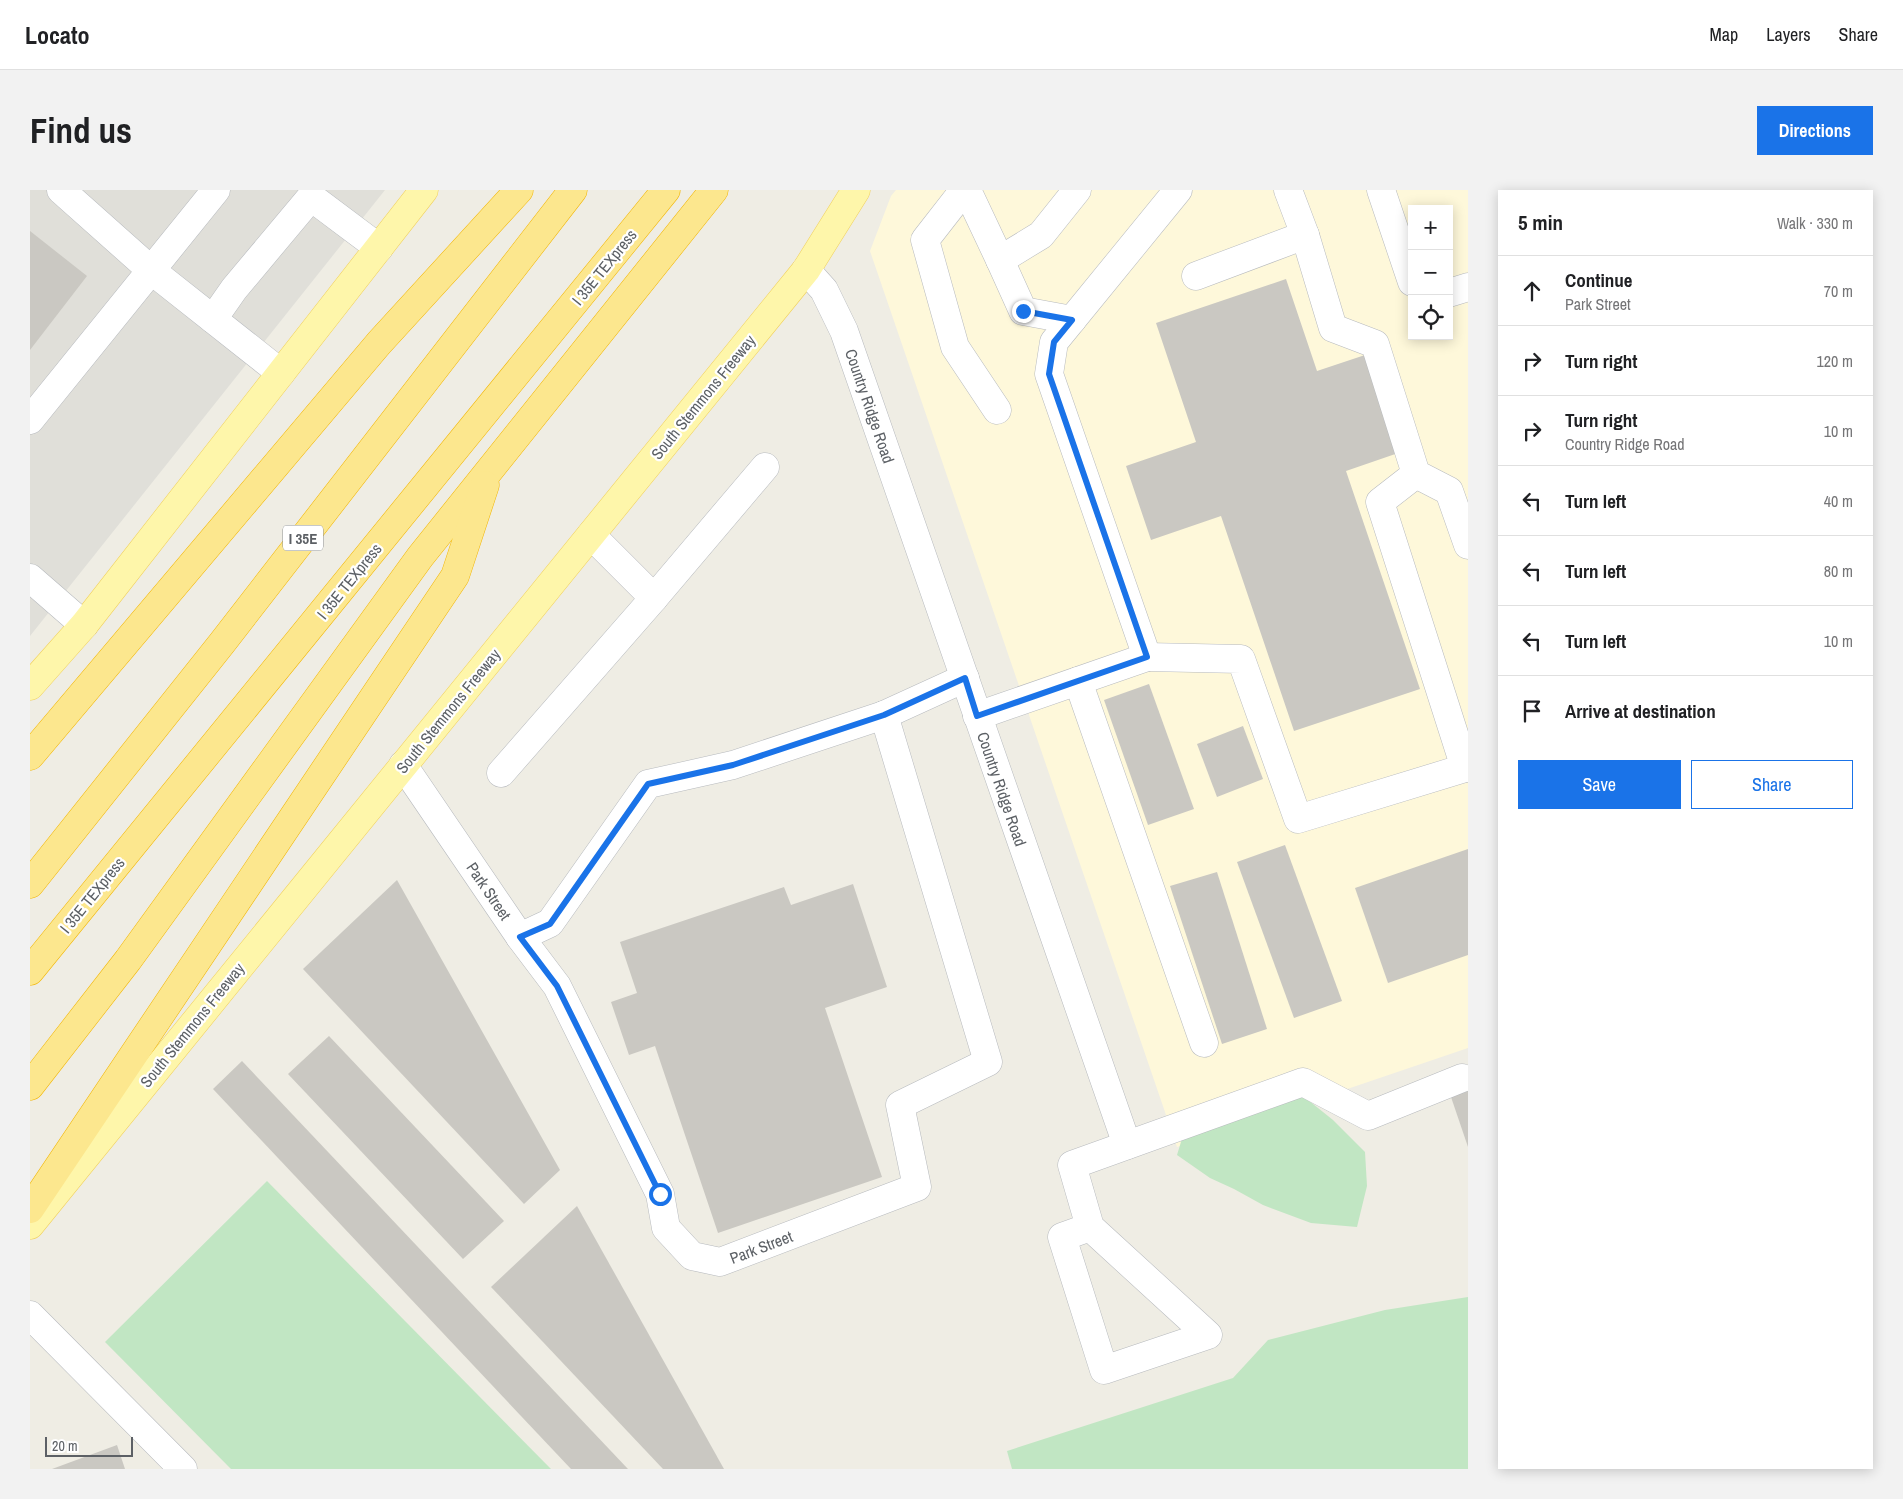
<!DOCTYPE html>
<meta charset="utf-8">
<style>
:root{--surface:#fff;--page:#f2f2f2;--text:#202124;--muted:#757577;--line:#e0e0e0;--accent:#1a73e8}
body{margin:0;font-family:"Archivo Narrow",sans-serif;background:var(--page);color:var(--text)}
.controls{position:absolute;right:15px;top:15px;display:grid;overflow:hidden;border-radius:0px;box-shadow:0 2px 12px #0003}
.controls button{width:45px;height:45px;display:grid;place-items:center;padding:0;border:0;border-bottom:1px solid var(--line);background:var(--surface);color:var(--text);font:25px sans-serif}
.scale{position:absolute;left:15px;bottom:12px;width:88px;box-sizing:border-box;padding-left:5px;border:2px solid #5c6065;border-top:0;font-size:14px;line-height:18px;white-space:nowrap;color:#5c6065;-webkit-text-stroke:4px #fff;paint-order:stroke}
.stop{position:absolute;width:15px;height:15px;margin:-11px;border:4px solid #1a73e8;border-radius:50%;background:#fff}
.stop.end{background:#1a73e8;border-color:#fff;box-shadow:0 1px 5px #0008}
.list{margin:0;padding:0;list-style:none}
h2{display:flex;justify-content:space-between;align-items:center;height:65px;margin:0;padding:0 20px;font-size:21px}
h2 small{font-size:16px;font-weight:400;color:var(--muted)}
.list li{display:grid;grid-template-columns:32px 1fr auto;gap:15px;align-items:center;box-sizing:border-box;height:70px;padding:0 20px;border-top:1px solid var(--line)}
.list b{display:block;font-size:19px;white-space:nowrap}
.list p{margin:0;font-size:16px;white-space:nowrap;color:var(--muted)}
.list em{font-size:16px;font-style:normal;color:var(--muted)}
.actions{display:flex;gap:10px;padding:15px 20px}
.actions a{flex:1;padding:11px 0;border:1px solid var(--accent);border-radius:0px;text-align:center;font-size:18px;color:var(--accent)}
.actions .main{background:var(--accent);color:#fff}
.icon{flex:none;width:28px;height:28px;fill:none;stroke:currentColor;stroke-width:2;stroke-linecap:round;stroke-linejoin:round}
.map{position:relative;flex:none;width:1438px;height:1279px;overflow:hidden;border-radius:0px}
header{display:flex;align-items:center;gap:30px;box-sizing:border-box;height:70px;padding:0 25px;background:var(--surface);border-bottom:1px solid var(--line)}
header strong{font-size:24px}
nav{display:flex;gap:28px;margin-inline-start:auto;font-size:18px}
.intro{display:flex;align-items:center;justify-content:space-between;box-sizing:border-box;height:120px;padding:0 30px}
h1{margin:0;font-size:35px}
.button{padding:12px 22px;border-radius:0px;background:var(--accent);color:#fff;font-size:18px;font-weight:700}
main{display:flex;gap:30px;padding:0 30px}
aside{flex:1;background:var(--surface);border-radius:0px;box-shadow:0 2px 12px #0003}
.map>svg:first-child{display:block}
</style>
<header>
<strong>Locato</strong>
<nav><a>Map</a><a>Layers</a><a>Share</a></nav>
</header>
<div class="intro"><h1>Find us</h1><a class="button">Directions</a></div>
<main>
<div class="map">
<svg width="1438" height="1279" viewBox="0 0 1438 1279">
<rect width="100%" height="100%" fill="#efede4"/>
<path fill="#fef8da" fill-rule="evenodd" d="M866,0H1438V858L1147,957L840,61L861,6ZM1382,19H1419V146H1382Z"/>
<polygon fill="#e0dfd9" points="0,0 355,0 0,446"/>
<g fill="#c1e6c3">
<polygon points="1268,902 1303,930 1335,962 1337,996 1327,1037 1281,1033 1233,1015 1204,999 1180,988 1147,965 1154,942"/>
<polygon points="237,991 521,1279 201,1279 75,1152"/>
<polygon points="1438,1107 1438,1279 982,1279 977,1261 1203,1188 1238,1150 1355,1120"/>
</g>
<g fill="#cac8c2">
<polygon points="0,41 57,86 0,160"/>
<polygon points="1256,89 1287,181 1341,163 1374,261 1316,281 1390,499 1264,541 1191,326 1121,350 1096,276 1166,252 1126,133"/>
<polygon points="1119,494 1164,619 1118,635 1074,510"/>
<polygon points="1213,536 1233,589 1187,607 1167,554"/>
<polygon points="1255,655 1312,811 1264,828 1207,672"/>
<polygon points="1438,659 1438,765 1358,793 1325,698"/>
<polygon points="1187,682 1237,839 1192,854 1140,696"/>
<polygon points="367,690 530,980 494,1014 273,779"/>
<polygon points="823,694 857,797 795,818 852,987 688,1043 625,856 599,865 581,812 607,803 590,752 754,697 761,715"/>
<polygon points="299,846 474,1031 433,1069 258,884"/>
<polygon points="212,871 598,1279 541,1279 183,899"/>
<polygon points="1438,901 1438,957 1421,907"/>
<polygon points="547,1016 694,1279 633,1279 461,1097"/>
<polygon points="87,1255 95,1279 22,1279"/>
</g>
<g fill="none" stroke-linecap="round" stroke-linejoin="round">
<defs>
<g id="minor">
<polyline points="31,0 122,81 251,183"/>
<polyline points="934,0 895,50 925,157 967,220"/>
<polyline points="937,0 970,70 1011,45 1047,0"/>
<polyline points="1258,0 1275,45 1303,138 1345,154 1386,284 1419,301 1438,355"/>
<polyline points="1351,0 1382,92"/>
<polyline points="970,70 993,121 1042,130"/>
<polyline points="776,80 794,100 814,141 1097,955"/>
<polyline points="1166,86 1275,45"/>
<polyline points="1419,103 1438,97"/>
<polyline points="183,129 204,99 281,7 349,58"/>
<polyline points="0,230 186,0"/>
<polyline points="1386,284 1350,312 1435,578"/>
<polyline points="561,345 624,408 735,277"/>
<polyline points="0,388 54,435"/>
<polyline points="1117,467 1211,469 1268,629 1438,577"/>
<polyline points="1048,491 1174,853"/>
<polyline points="947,526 1117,467 1019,184 1024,152 1148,0"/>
<polyline points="373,575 490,747 527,796 630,1004 636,1038 662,1066 690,1072 887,997 870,915 958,872 854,525"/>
<polyline points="471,583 624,408"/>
<polyline points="490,747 520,733 618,594 703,575 854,525 935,488"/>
<polyline points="1060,1037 1032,1047 1074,1180 1178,1145 1060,1037 1042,975 1273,892 1338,926 1432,888"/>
<polyline points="0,1125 153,1279"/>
</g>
<g id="major">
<polyline points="0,496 54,435 394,0"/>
<polyline points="0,1035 776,80 826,0"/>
</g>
<g id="highway">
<polyline points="0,566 349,153 489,0"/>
<polyline points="0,694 192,453 543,0"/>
<polyline points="0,781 636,0"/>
<polyline points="0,896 98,770 390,367 684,0"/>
<polyline points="0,1019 425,386 455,295"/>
</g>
</defs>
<use href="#minor" stroke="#b7babe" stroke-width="29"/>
<use href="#major" stroke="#f1d05b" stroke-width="29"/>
<use href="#highway" stroke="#f2b502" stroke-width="29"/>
<use href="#minor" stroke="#fff" stroke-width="28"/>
<use href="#major" stroke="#fef6aa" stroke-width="28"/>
<use href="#highway" stroke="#fce78e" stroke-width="28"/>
</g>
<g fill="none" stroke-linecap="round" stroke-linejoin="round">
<polyline stroke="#1a73e8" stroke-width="6" points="630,1004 527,796 490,747 520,734 618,594 703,575 854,525 935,488 947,526 1117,467 1019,184 1024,152 1042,130 993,121"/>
</g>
<g text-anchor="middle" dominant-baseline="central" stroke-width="4.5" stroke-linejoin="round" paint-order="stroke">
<rect fill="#fff" stroke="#8d9093" stroke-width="1" x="253" y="335.5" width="40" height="25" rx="4"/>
<g font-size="15" font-weight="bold" fill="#5c6065">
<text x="273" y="348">I 35E</text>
</g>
<g font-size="16" fill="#5c6065" stroke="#fff">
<text transform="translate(574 77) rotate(-51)">I 35E TEXpress</text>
<text transform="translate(673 207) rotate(-51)">South Stemmons Freeway</text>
<text transform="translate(840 216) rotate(71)">Country Ridge Road</text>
<text transform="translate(319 391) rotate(-51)">I 35E TEXpress</text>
<text transform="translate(418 521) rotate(-51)">South Stemmons Freeway</text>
<text transform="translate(972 599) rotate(71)">Country Ridge Road</text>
<text transform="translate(459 701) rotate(56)">Park Street</text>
<text transform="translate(62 705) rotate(-51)">I 35E TEXpress</text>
<text transform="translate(162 835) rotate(-51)">South Stemmons Freeway</text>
<text transform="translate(731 1057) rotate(-21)">Park Street</text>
</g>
</g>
</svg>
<div class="controls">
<button>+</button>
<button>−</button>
<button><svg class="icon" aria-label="locate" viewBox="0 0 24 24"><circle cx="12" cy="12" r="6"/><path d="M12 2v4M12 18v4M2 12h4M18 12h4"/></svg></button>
</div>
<div class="scale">20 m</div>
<div class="stop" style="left:630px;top:1004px"></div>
<div class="stop end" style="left:993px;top:121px"></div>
</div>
<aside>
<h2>5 min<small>Walk · 330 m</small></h2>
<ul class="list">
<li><svg class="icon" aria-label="ahead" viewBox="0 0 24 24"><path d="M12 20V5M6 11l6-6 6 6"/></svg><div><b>Continue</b><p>Park Street</p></div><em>70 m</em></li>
<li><svg class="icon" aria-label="right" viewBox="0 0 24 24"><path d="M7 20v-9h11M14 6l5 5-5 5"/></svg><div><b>Turn right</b></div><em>120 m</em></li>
<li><svg class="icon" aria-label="right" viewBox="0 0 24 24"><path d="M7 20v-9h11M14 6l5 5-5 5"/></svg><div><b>Turn right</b><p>Country Ridge Road</p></div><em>10 m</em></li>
<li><svg class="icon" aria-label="left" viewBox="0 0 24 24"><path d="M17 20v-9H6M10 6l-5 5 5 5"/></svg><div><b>Turn left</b></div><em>40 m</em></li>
<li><svg class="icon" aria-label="left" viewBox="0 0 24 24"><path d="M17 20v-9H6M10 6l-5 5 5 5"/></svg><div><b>Turn left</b></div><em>80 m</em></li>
<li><svg class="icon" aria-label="left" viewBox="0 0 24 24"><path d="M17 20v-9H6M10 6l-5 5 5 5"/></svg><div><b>Turn left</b></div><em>10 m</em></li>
<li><svg class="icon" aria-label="arrive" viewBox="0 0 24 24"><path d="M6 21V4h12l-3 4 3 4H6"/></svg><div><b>Arrive at destination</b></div></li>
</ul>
<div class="actions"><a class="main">Save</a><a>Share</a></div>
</aside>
</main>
